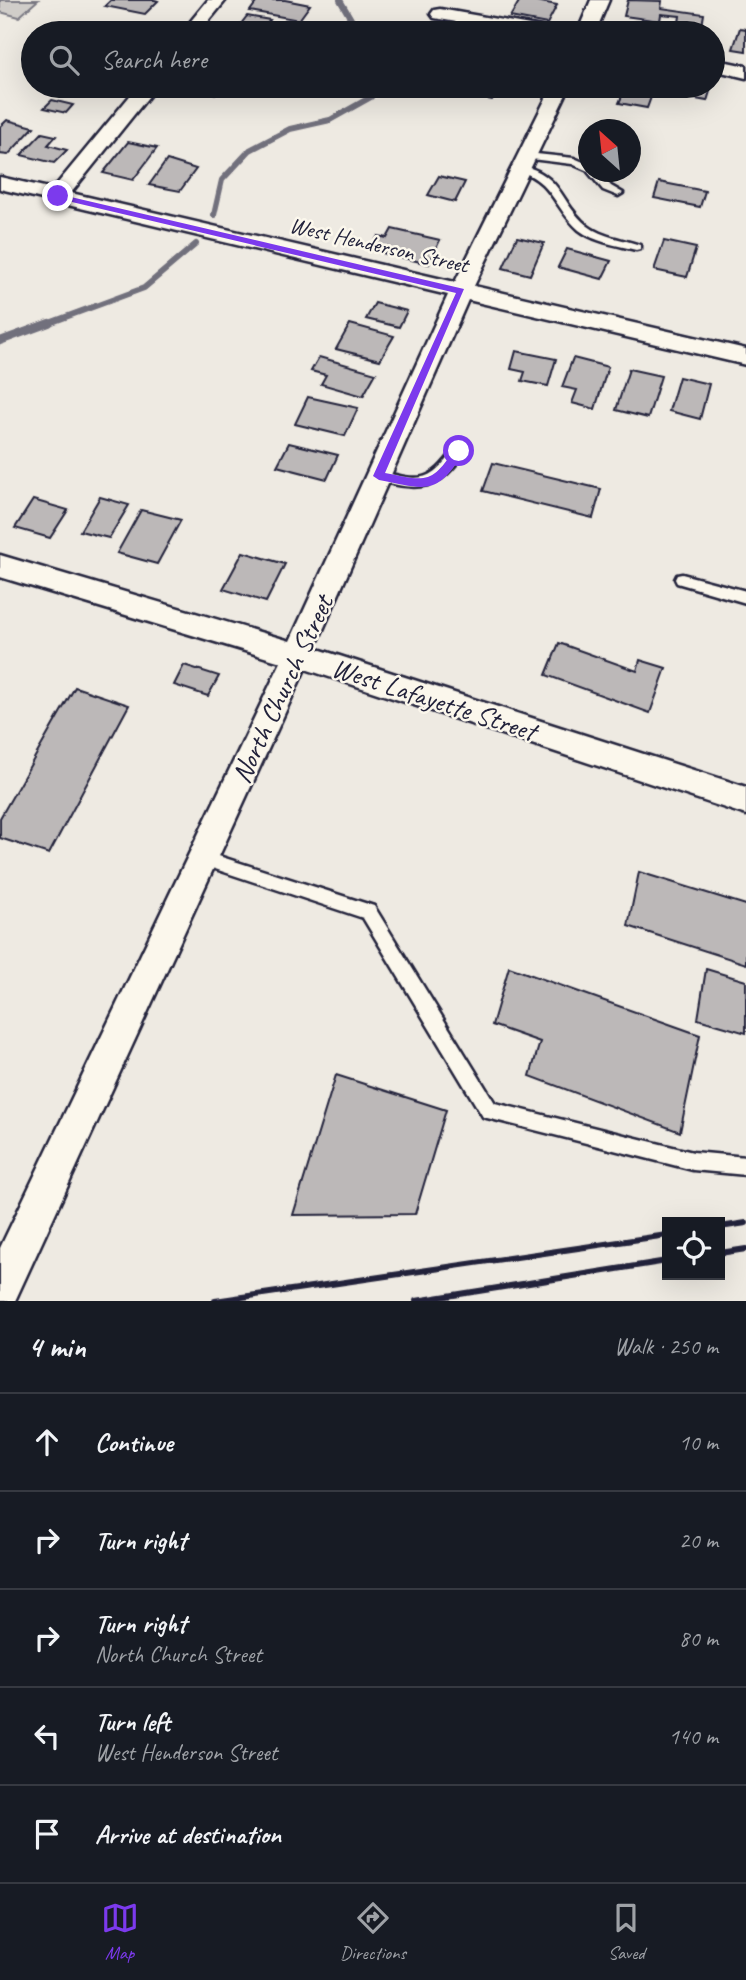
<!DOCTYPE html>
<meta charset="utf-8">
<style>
:root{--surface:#171b24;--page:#242831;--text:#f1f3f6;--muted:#9ea1a6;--line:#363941;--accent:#7c3aed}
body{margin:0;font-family:Caveat,sans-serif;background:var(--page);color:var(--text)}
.controls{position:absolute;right:21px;bottom:21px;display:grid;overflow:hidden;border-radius:0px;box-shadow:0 7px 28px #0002}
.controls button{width:63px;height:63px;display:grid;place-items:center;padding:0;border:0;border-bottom:2px solid var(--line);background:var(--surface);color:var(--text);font:35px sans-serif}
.compass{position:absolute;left:578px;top:119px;width:63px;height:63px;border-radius:50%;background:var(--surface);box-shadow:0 7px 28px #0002;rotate:333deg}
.stop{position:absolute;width:21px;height:21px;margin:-16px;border:5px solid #7c3aed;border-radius:50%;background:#fff}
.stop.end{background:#7c3aed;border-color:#fff;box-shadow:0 2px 7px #0008}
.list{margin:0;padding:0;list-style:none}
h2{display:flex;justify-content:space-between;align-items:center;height:91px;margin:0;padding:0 28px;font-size:30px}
h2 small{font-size:23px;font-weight:400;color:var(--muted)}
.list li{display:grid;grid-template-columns:46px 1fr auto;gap:21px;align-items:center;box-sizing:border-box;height:98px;padding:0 28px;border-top:2px solid var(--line)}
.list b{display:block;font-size:26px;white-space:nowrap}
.list p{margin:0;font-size:23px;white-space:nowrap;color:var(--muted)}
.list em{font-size:23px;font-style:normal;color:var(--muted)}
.icon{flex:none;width:38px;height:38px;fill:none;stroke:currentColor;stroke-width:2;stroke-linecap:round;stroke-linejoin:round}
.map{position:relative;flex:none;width:746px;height:1301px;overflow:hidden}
.search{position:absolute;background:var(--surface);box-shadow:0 7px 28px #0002;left:21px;right:21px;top:21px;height:77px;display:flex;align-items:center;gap:18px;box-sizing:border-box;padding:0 24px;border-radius:38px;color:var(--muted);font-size:26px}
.sheet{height:581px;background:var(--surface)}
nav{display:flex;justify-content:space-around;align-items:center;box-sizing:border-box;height:98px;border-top:2px solid var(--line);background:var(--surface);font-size:19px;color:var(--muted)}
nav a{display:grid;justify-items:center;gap:4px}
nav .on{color:var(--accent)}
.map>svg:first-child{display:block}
</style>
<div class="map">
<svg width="746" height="1301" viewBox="0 0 746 1301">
<rect width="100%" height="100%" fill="#eeeae2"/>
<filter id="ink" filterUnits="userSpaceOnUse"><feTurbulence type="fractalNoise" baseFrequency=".0143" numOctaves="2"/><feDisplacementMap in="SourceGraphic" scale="14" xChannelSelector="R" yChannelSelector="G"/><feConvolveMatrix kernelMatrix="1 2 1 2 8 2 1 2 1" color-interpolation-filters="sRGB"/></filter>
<g filter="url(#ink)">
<polygon fill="#d0cdc9" stroke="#797882" stroke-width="2" points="0,0 38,0 19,17 0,12"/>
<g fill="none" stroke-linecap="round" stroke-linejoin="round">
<g stroke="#716f7c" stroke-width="6">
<polyline points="340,0 359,33"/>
<polyline points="214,215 222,180 250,150 290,129 330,120 371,97 375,86"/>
<polyline points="44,325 144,288 196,244"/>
</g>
<polyline stroke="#716f7c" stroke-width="8" points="0,341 49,323"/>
</g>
<g fill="#bcb8b8" stroke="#22223b" stroke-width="2">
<polygon points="111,0 155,0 158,1 145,14 105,6"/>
<polygon points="258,0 285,0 310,5 299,20 250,11"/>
<polygon points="520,0 531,0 557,5 547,24 510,17"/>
<polygon points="628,0 662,1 661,8 704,14 702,26 679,23 680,16 661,14 660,21 624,16"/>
<polygon points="247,16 270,20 260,33 234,33"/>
<polygon points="740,28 746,29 746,51 733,49"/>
<polygon points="191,86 224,86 217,94 189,88"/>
<polygon points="453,86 499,86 492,100 450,92"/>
<polygon points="606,86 655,86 647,108 619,103 625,89"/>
<polygon points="677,86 700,86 711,88 707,101 674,95"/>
<polygon points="52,100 73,105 66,113 44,108"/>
<polygon points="7,120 34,127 8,155 0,154 0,127"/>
<polygon points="42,133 56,136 48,145 67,150 54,163 21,155"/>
<polygon points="128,142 157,148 133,180 103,173"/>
<polygon points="167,160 196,169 180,191 149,185"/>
<polygon points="439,176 465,182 455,202 428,195"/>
<polygon points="659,182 705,191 700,207 654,198"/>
<polygon points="392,229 440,240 429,264 370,250 378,236 387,238"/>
<polygon points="517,237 544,243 530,275 503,268"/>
<polygon points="664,241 696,248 687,277 654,270"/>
<polygon points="567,249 611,261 602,279 558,267"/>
<polygon points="375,303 407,311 399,327 366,319"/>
<polygon points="350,324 394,336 380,360 336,349"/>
<polygon points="516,351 556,359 548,386 522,381 525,372 511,369"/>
<polygon points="319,357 376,373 363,396 321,384 326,375 311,371"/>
<polygon points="573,358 608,367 595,409 572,403 577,390 562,387"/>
<polygon points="629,369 661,376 648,418 616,410"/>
<polygon points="679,377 709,384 700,419 669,411"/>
<polygon points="308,397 358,408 345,436 295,424"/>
<polygon points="289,443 338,455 327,479 277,466"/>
<polygon points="493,463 601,489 593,518 483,491"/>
<polygon points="100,497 129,505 109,538 80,531"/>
<polygon points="33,500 68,510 50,538 15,528"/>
<polygon points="141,510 181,520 157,564 117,553"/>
<polygon points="243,552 285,564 266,602 223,589"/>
<polygon points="559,643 637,671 640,660 666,668 650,713 546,675"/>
<polygon points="184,665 219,676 208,696 174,685"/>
<polygon points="75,687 129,705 49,854 0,838 0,818"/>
<polygon points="639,872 746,905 746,964 628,926"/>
<polygon points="509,967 700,1035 680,1132 530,1076 540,1042 492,1025"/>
<polygon points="706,969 746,981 746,1033 698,1019"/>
<polygon points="336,1075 446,1110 415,1214 293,1215"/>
</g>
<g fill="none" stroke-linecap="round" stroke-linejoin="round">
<defs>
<g id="lane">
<polygon points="527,153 574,158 588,164 588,171 572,164 523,158 522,156"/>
<path d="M521,165C564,176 559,203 588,226C602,237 623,239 640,245V249L636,250C617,245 594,242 579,230C554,208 553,181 517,170V166Z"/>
<polygon points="588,172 598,172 611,186 623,193 618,196 603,190"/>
<path d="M459,446L465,451C441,492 417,492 374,479L372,476L378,471C419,481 429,485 455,448Z"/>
<polygon points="682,574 746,591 746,603 677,583 675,579 677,575"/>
<polygon points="203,851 374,906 495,1103 693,1152 746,1157 746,1175 693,1170 483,1117 363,918 197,863 195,858 197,853"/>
</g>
<g id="street">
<polygon points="208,0 226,0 199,33 181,33"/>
<polygon points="591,0 609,0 595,33 577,33"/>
<polygon points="440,9 547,28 556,33 518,33 434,18 431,14 434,10"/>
<polygon points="713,59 746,66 746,78 713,70"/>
<polygon points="138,86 157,86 71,193 455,282 552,86 570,86 474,286 746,349 746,365 468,300 315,648 746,787 746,815 305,669 15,1301 0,1301 0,1248 281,662 0,577 0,555 290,641 448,295 0,189 0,177 53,189"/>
</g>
</defs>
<use href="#lane" stroke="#22223b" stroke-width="5"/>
<use href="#street" stroke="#22223b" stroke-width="5"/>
<use href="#lane" fill="#fbf7ec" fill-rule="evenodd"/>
<use href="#street" fill="#fbf7ec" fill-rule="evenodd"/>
<g stroke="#22223b" stroke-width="6">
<polyline points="720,1227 746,1223"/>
<polyline points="720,1253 746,1249"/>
<polyline points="215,1301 667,1235"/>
<polyline points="416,1301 667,1261"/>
</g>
</g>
</g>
<path fill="#7c3aed" d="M58,194L464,289L385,473C425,481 432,485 455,448H462L464,451C437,497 426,489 379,480L373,476L456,293L55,198Z"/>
<g text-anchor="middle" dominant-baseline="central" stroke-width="5" stroke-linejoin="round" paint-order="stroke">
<g font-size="23" fill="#22223b" stroke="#fbf7ec">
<text transform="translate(379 245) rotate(13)">West Henderson Street</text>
</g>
<g font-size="28" fill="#22223b" stroke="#fbf7ec">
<text transform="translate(282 689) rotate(-65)">North Church Street</text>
<text transform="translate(434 699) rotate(18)">West Lafayette Street</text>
</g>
</g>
</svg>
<div class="controls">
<button><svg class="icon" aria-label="locate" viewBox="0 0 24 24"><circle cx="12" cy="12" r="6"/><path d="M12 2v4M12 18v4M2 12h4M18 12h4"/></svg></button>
</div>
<svg class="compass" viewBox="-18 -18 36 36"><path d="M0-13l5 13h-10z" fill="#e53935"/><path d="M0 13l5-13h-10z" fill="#9ea1a6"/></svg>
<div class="stop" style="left:459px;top:451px"></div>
<div class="stop end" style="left:58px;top:196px"></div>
<div class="search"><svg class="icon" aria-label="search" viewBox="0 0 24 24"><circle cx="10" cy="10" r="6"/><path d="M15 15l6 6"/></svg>Search here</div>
</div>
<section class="sheet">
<h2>4 min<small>Walk · 250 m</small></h2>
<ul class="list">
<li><svg class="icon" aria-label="ahead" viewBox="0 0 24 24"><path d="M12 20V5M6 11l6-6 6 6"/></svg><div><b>Continue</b></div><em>10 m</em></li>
<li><svg class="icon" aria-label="right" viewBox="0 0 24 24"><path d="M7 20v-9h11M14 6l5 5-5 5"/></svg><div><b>Turn right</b></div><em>20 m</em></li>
<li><svg class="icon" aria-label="right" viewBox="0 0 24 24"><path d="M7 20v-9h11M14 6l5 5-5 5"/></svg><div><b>Turn right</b><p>North Church Street</p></div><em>80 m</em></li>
<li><svg class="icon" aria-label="left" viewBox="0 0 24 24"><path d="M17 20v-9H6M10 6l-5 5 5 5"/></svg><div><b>Turn left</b><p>West Henderson Street</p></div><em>140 m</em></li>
<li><svg class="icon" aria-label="arrive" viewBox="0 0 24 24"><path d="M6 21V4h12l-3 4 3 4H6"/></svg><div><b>Arrive at destination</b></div></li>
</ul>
</section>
<nav>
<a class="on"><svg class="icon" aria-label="map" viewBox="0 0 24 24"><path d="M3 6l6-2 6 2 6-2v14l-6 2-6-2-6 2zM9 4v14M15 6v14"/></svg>Map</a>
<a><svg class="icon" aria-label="directions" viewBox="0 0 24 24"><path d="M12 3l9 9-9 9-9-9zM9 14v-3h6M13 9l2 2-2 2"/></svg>Directions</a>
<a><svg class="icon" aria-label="saved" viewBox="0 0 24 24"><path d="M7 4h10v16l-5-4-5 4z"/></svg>Saved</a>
</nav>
